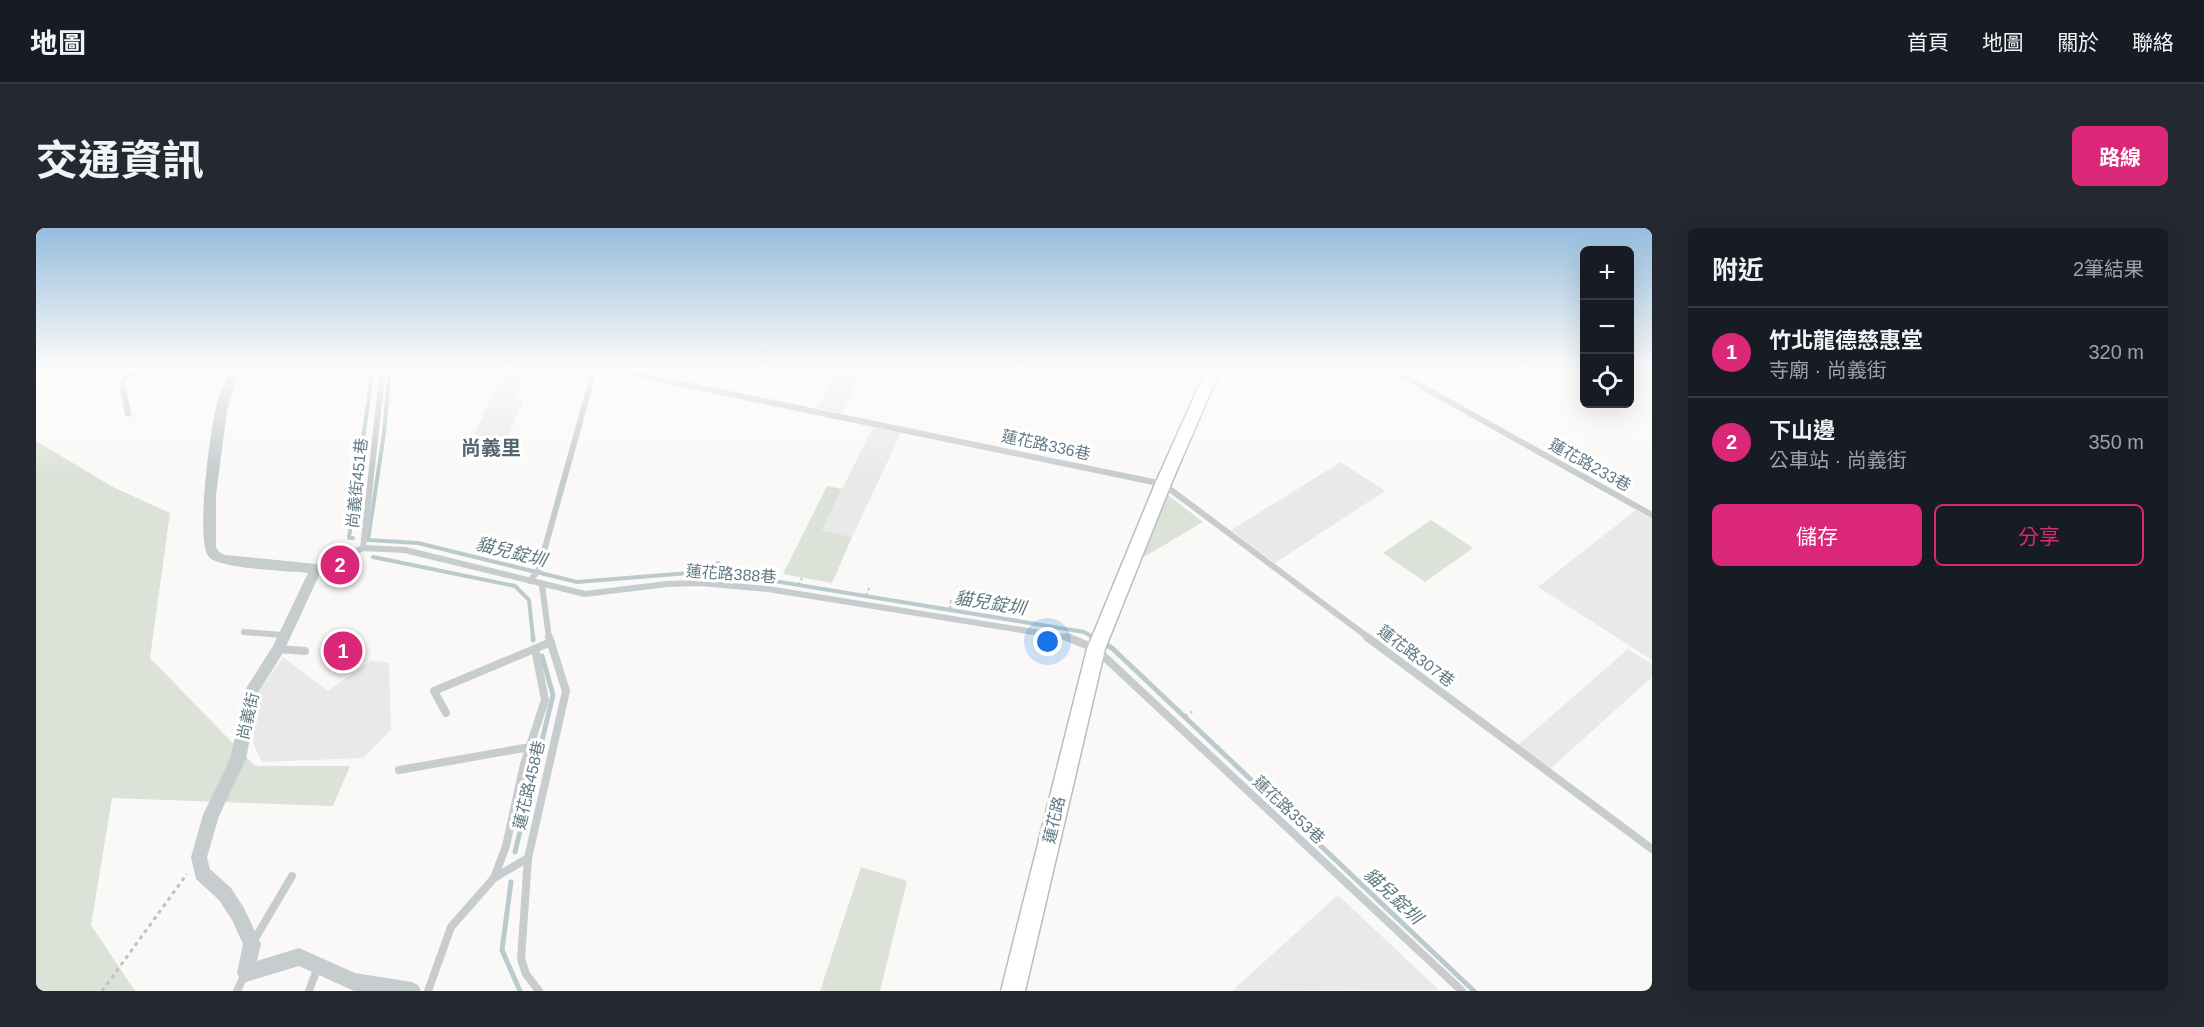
<!DOCTYPE html>
<html lang="zh-TW">
<meta charset="utf-8">
<style>
:root{--surface:#171b24;--page:#242831;--text:#f1f3f6;--muted:#9ea1a6;--line:#363941;--accent:#db2777}
body{margin:0;font-family:Helvetica,"Noto Sans TC",sans-serif;background:var(--page);color:var(--text)}
.controls{position:absolute;right:18px;top:18px;display:grid;overflow:hidden;border-radius:9px;box-shadow:0 6px 24px #0002}
.controls button{width:54px;height:54px;display:grid;place-items:center;padding:0;border:0;border-bottom:2px solid var(--line);background:var(--surface);color:var(--text);font:30px sans-serif}
.you{position:absolute;left:1012px;top:414px;width:21px;height:21px;margin:-15px;border:4px solid #fff;border-radius:50%;background:#1a73e8;box-shadow:0 0 0 9px #1a73e833}
.badge{display:grid;place-items:center;width:39px;height:39px;border-radius:50%;background:var(--accent);color:#fff;font-size:20px;font-weight:700}
.pin{position:absolute;translate:-50% -50%;border:3px solid #fff;box-shadow:0 2px 6px #0006}
.list{margin:0;padding:0;list-style:none}
h2{display:flex;justify-content:space-between;align-items:center;height:78px;margin:0;padding:0 24px;font-size:26px}
h2 small{font-size:20px;font-weight:400;color:var(--muted)}
.list li{display:grid;grid-template-columns:39px 1fr auto;gap:18px;align-items:center;box-sizing:border-box;height:90px;padding:0 24px;border-top:2px solid var(--line)}
.list b{display:block;font-size:22px;white-space:nowrap}
.list p{margin:0;font-size:20px;white-space:nowrap;color:var(--muted)}
.list em{font-size:20px;font-style:normal;color:var(--muted)}
.actions{display:flex;gap:12px;padding:18px 24px}
.actions a{flex:1;padding:14px 0;border:2px solid var(--accent);border-radius:9px;text-align:center;font-size:21px;color:var(--accent)}
.actions .main{background:var(--accent);color:#fff}
.icon{flex:none;width:33px;height:33px;fill:none;stroke:currentColor;stroke-width:2;stroke-linecap:round;stroke-linejoin:round}
.map{position:relative;flex:none;width:1616px;height:763px;overflow:hidden;border-radius:9px}
header{display:flex;align-items:center;gap:36px;box-sizing:border-box;height:84px;padding:0 30px;background:var(--surface);border-bottom:2px solid var(--line)}
header strong{font-size:28px}
nav{display:flex;gap:33px;margin-inline-start:auto;font-size:21px}
.intro{display:flex;align-items:center;justify-content:space-between;box-sizing:border-box;height:144px;padding:0 36px}
h1{margin:0;font-size:42px}
.button{padding:15px 27px;border-radius:9px;background:var(--accent);color:#fff;font-size:21px;font-weight:700}
main{display:flex;gap:36px;padding:0 36px}
aside{flex:1;background:var(--surface);border-radius:9px;box-shadow:0 6px 24px #0002}
.map>svg:first-child{display:block}
</style>
<header>
<strong>地圖</strong>
<nav><a>首頁</a><a>地圖</a><a>關於</a><a>聯絡</a></nav>
</header>
<div class="intro"><h1>交通資訊</h1><a class="button">路線</a></div>
<main>
<div class="map">
<svg width="1616" height="763" viewBox="0 0 1616 763">
<rect width="100%" height="100%" fill="#faf9f7"/>
<g fill="#e8e9e8">
<polygon points="467,140 493,140 481,169 488,170 472,209 438,208"/>
<polygon points="801,140 828,140 806,185 781,180"/>
<polygon points="837,199 865,205 816,309 786,302"/>
<polygon points="1305,234 1349,263 1239,335 1195,302"/>
<polygon points="1600,282 1616,291 1616,432 1502,359"/>
<polygon points="1592,421 1616,436 1616,449 1514,541 1482,517"/>
<polygon points="247,429 292,463 336,432 353,435 355,502 327,530 226,534 217,515 222,465"/>
<polygon points="1302,667 1403,762 1196,763"/>
</g>
<g fill="#dce2d8">
<polygon points="0,213 77,259 134,285 114,430 219,538 314,538 297,578 76,570 55,697 99,763 0,763"/>
<polygon points="791,258 806,261 786,302 816,309 796,355 747,346"/>
<polygon points="1132,267 1167,294 1108,329 1106,324"/>
<polygon points="1395,292 1437,320 1389,354 1347,325"/>
<polygon points="825,639 871,653 844,763 784,763"/>
</g>
<g fill="none" stroke-linecap="round" stroke-linejoin="round">
<g stroke="#bbcbcd" stroke-width="4">
<polyline points="354,140 348,205 332,312 382,315 541,354 678,343 1048,404 1059,410"/>
<polyline points="317,310 313,310 337,140"/>
<polyline points="337,329 479,358 493,372 497,410"/>
</g>
<g stroke="#bbcbcd" stroke-width="5">
<polyline points="497,409 497,412"/>
<polyline points="1056,409 1059,410"/>
<polyline points="1067,415 1076,420 1438,763"/>
<polyline points="479,624 517,467 506,428"/>
<polyline points="475,654 466,722 484,763"/>
</g>
<defs>
<polygon id="secondary" points="1171,140 1185,140 1135,256 1069,421 989,763 965,763 1051,421 1119,256"/>
</defs>
<use href="#secondary" stroke="#b6bec2" stroke-width="3"/>
<g stroke="#bec2c4" stroke-width="2" stroke-dasharray="3 3" stroke-linecap="butt">
<polyline points="762,357 766,350"/>
<polyline points="830,368 833,360"/>
<polyline points="914,381 915,371"/>
</g>
<g stroke="#bec2c4" stroke-width="3" stroke-dasharray="4 4" stroke-linecap="butt">
<polyline points="1148,489 1156,484"/>
<polyline points="1272,604 1280,597"/>
<polyline points="66,763 151,646"/>
</g>
<g stroke="#c7cccf" stroke-width="6">
<polyline points="569,140 1127,256 1333,410"/>
<polyline points="1353,140 1616,287"/>
<polyline points="92,186 86,154 91,147 122,140"/>
<polyline points="327,320 347,140"/>
<polyline points="280,341 327,320 369,322 549,366 631,356 664,355 732,361 1035,410"/>
<polyline points="494,353 503,341 559,140"/>
<polyline points="677,356 682,336"/>
<polyline points="506,357 513,410"/>
<polyline points="208,404 247,407"/>
</g>
<g stroke="#c7cccf" stroke-width="8">
<polyline points="1031,409 1060,421 1426,763"/>
<polyline points="1331,409 1616,621"/>
<polyline points="242,421 269,423"/>
<polyline points="410,485 398,463 515,414"/>
<polyline points="363,542 494,519"/>
<polyline points="458,650 492,630"/>
<polyline points="217,714 256,648"/>
<polyline points="201,763 209,746"/>
<polyline points="273,763 282,738"/>
<polyline points="392,763 415,699 458,650 470,618 488,536 509,472 499,421"/>
<polyline points="503,763 490,746 485,731 492,630 530,463 513,409"/>
</g>
<path fill="#c7cccf" fill-rule="evenodd" d="M194,140H204L191,183L180,267V319L183,324L189,327L280,336L286,341L247,425L223,463L210,531L183,588L171,629L174,641L195,660L208,680L225,716L221,733L263,720L319,745L376,754L382,757L385,763H318L263,738L210,754L204,751L201,745L207,716L196,692L183,672L160,651L155,629L167,587L194,531L209,462L237,418L272,345C254,343 183,341 173,329C159,313 174,208 179,184C182,169 189,155 194,140Z"/>
<use href="#secondary" fill="#fff" fill-rule="evenodd"/>
</g>
<linearGradient id="sky" x2="0" y2="1"><stop stop-color="#96bddd"/><stop offset="0.57" stop-color="#fdfcfb"/><stop offset="1" stop-color="#fdfcfb" stop-opacity="0"/></linearGradient>
<rect width="1616" height="247" fill="url(#sky)"/>
<g text-anchor="middle" dominant-baseline="central" stroke-width="6" stroke-linejoin="round" paint-order="stroke">
<g font-size="16" fill="#627a85" stroke="#fff">
<text transform="translate(1010 217) rotate(12)">蓮花路336巷</text>
<text transform="translate(1554 237) rotate(29)">蓮花路233巷</text>
<text transform="translate(321 255) rotate(-84)">尚義街451巷</text>
<text transform="translate(695 346) rotate(4)">蓮花路388巷</text>
<text transform="translate(1380 428) rotate(37)">蓮花路307巷</text>
<text transform="translate(212 488) rotate(-77)">尚義街</text>
<text transform="translate(493 557) rotate(-77)">蓮花路458巷</text>
<text transform="translate(1253 582) rotate(43)">蓮花路353巷</text>
<text transform="translate(1018 592) rotate(-77)">蓮花路</text>
</g>
<g font-size="18" font-style="italic" fill="#5d797e" stroke="#fff">
<text transform="translate(475 324) rotate(14)">貓兒錠圳</text>
<text transform="translate(954 375) rotate(9)">貓兒錠圳</text>
<text transform="translate(1357 668) rotate(43)">貓兒錠圳</text>
</g>
<g font-size="20" font-weight="bold" fill="#55676f" stroke="#fff">
<text x="455" y="220">尚義里</text>
</g>
</g>
</svg>
<div class="controls">
<button>+</button>
<button>−</button>
<button><svg class="icon" aria-label="locate" viewBox="0 0 24 24"><circle cx="12" cy="12" r="6"/><path d="M12 2v4M12 18v4M2 12h4M18 12h4"/></svg></button>
</div>
<div class="you"></div>
<div class="pin badge" style="left:307px;top:423px">1</div>
<div class="pin badge" style="left:304px;top:337px">2</div>
</div>
<aside>
<h2>附近<small>2筆結果</small></h2>
<ul class="list">
<li><span class="badge">1</span><div><b>竹北龍德慈惠堂</b><p>寺廟 · 尚義街</p></div><em>320 m</em></li>
<li><span class="badge">2</span><div><b>下山邊</b><p>公車站 · 尚義街</p></div><em>350 m</em></li>
</ul>
<div class="actions"><a class="main">儲存</a><a>分享</a></div>
</aside>
</main>
